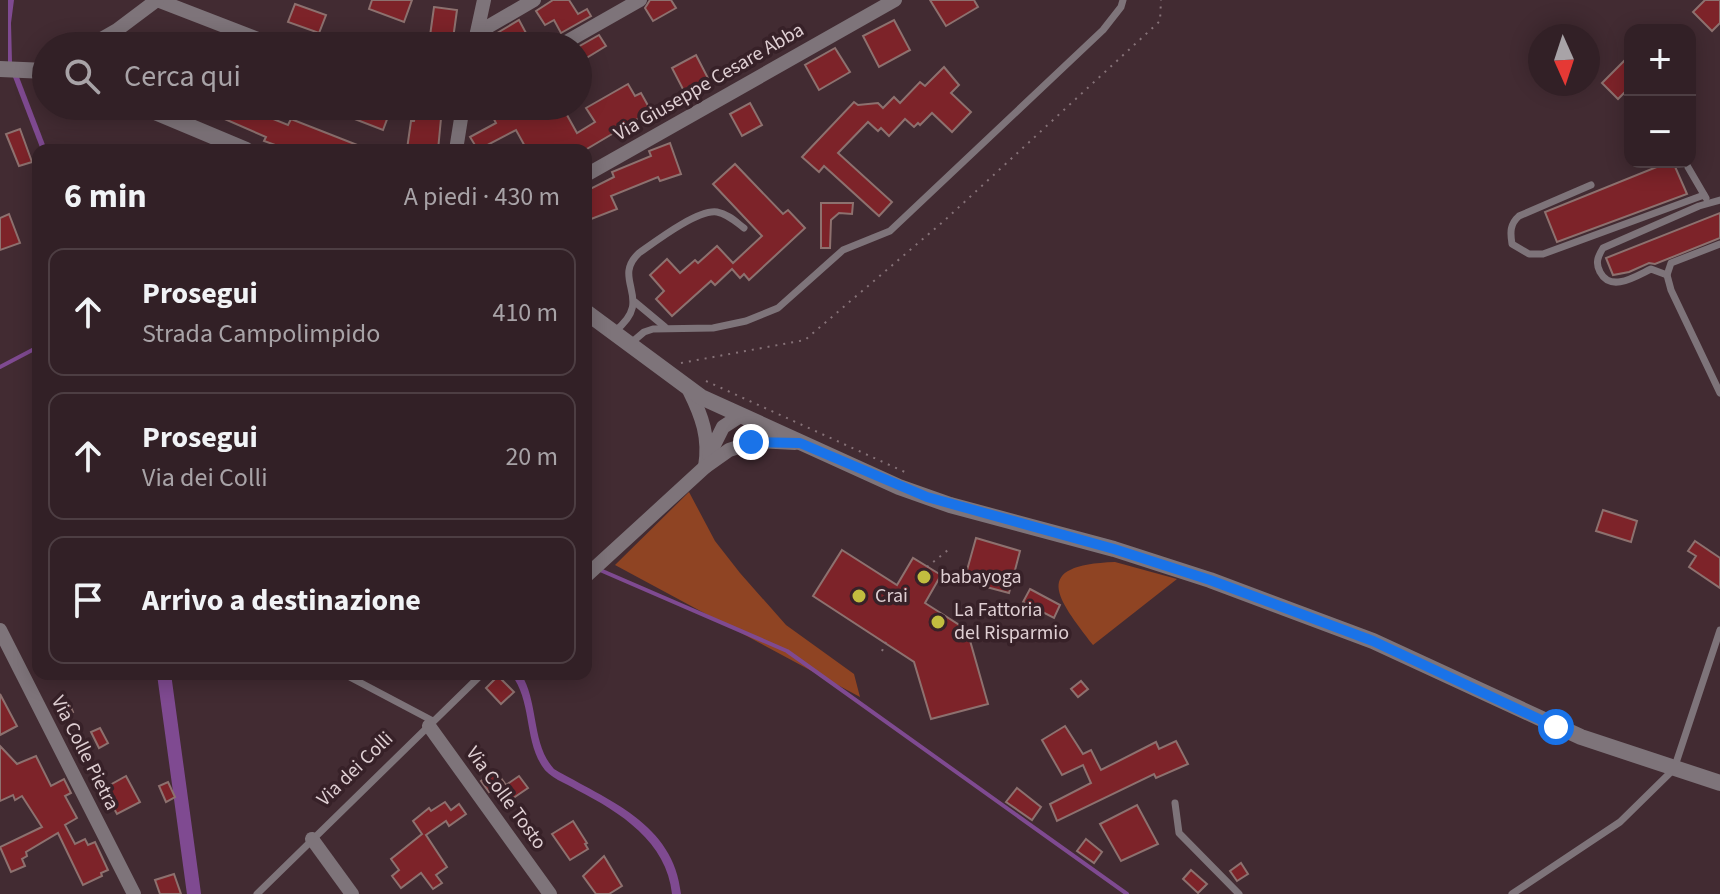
<!DOCTYPE html>
<html lang="it">
<meta charset="utf-8">
<style>
:root{--surface:#322026;--page:#3d2d32;--text:#f1f3f6;--muted:#a8a3a7;--line:#4d3e43}
body{margin:0;font-family:"Source Sans 3",sans-serif;background:var(--page);color:var(--text)}
.controls{position:absolute;right:24px;top:24px;display:grid;overflow:hidden;border-radius:16px;box-shadow:0 4px 20px #0003}
.controls button{width:72px;height:72px;display:grid;place-items:center;padding:0;border:0;border-bottom:2px solid var(--line);background:var(--surface);color:var(--text);font:40px sans-serif}
.compass{position:absolute;left:1528px;top:24px;width:72px;height:72px;border-radius:50%;background:var(--surface);box-shadow:0 4px 20px #0003;rotate:177deg}
.stop{position:absolute;width:24px;height:24px;margin:-18px;border:6px solid #1a73e8;border-radius:50%;background:#fff}
.stop.end{background:#1a73e8;border-color:#fff;box-shadow:0 2px 8px #0008}
.list{margin:0;padding:0;list-style:none}
h2{display:flex;justify-content:space-between;align-items:center;height:104px;margin:0;padding:0 32px;font-size:34px}
h2 small{font-size:26px;font-weight:400;color:var(--muted)}
.list li{display:grid;grid-template-columns:52px 1fr auto;gap:24px;align-items:center;box-sizing:border-box;height:128px;margin:0 16px 16px;padding:0 16px;border:2px solid var(--line);border-radius:16px}
.list b{display:block;font-size:30px;white-space:nowrap}
.list p{margin:0;font-size:26px;white-space:nowrap;color:var(--muted)}
.list em{font-size:26px;font-style:normal;color:var(--muted)}
.icon{flex:none;width:44px;height:44px;fill:none;stroke:currentColor;stroke-width:2;stroke-linecap:round;stroke-linejoin:round}
.map{position:relative;flex:none;width:1720px;height:894px;overflow:hidden}
.search{position:absolute;background:var(--surface);box-shadow:0 4px 20px #0003;left:32px;top:32px;width:560px;height:88px;display:flex;align-items:center;gap:20px;box-sizing:border-box;padding:0 28px;border-radius:44px;color:var(--muted);font-size:30px}
.panel{position:absolute;background:var(--surface);box-shadow:0 4px 20px #0003;left:32px;top:144px;width:560px;height:536px;border-radius:16px}
.map>svg:first-child{display:block}
</style>
<div class="map">
<svg width="1720" height="894" viewBox="0 0 1720 894">
<rect width="100%" height="100%" fill="#422b32"/>
<g fill="#8f4423">
<polygon points="689,492 715,541 740,573 786,625 854,674 860,697 615,565"/>
<path d="M1115,562L1177,579L1093,645C1057,598 1030,565 1115,562Z"/>
</g>
<g fill="#7f4a91">
<polygon points="8,0 14,0 11,23 12,62 8,62"/>
<polygon points="13,77 19,77 47,150 41,150"/>
<path d="M511,674H521C539,702 531,744 554,769C607,800 674,823 681,894H672C667,842 620,812 577,790C566,783 549,778 542,766C524,738 532,701 511,674Z"/>
</g>
<g fill="none" stroke-linecap="round" stroke-linejoin="round">
<g stroke="#7f4a91" stroke-width="4">
<polyline points="0,367 38,347"/>
<polyline points="600,570 787,651 1127,894"/>
</g>
<polyline stroke="#7f4a91" stroke-width="14" points="164,674 194,894"/>
</g>
<g fill="#7d2329" stroke="#8d716f" stroke-width="2">
<polygon points="372,0 412,0 404,22 369,9"/>
<polygon points="553,0 569,0 578,14 587,9 591,16 561,33 554,20 545,25 536,11"/>
<polygon points="650,0 671,0 676,8 653,21 645,8"/>
<polygon points="930,0 974,0 978,7 946,26"/>
<polygon points="1705,0 1720,0 1720,23 1712,31 1693,12"/>
<polygon points="295,4 326,15 319,33 288,22"/>
<polygon points="434,7 457,10 452,46 429,43"/>
<polygon points="519,20 526,33 520,36 526,46 491,46 487,39"/>
<polygon points="894,20 910,50 879,67 863,36"/>
<polygon points="599,35 606,46 583,60 578,47"/>
<polygon points="835,48 850,72 819,90 805,65"/>
<polygon points="696,55 710,82 686,95 672,68"/>
<polygon points="1630,55 1630,87 1618,99 1602,83"/>
<polygon points="944,67 959,85 951,93 971,112 952,132 932,113 920,125 918,123 914,127 905,119 889,136 881,128 878,131 868,122 838,153 892,202 879,216 824,166 819,172 802,157 854,102 858,105 878,103 883,108 894,97 900,103 920,82 925,86"/>
<polygon points="628,84 635,96 641,93 651,111 585,150 527,150 516,130 478,150 470,137 496,123 487,106 501,106 505,114 519,106 562,106 577,133 595,122 586,108"/>
<polygon points="750,103 762,125 742,136 730,114"/>
<polygon points="217,106 230,106 242,111 244,106 257,106 265,109 263,115 288,125 291,119 370,150 289,150 264,141 266,137 213,114"/>
<polygon points="321,106 392,106 383,130"/>
<polygon points="417,106 442,108 438,150 407,149 411,121 414,121"/>
<polygon points="20,129 32,162 19,166 6,134"/>
<polygon points="670,143 681,174 660,181 658,177 611,196 617,209 586,221 586,191 614,177 612,172 651,156 649,151"/>
<polygon points="1669,162 1673,162 1687,194 1557,242 1545,212"/>
<polygon points="735,164 783,214 788,210 805,228 749,280 744,274 740,278 732,269 715,285 711,281 672,316 656,299 664,291 650,275 667,259 680,273 695,260 698,263 717,246 733,263 762,236 713,184"/>
<polygon points="821,203 853,203 852,214 839,213 831,220 830,248 821,248"/>
<polygon points="1720,213 1720,238 1655,264 1649,263 1629,272 1613,275 1606,258"/>
<polygon points="9,214 20,243 0,250 0,218"/>
<polygon points="1603,510 1637,521 1631,542 1596,531"/>
<polygon points="976,538 1020,551 1009,593 964,581"/>
<polygon points="1695,541 1720,558 1720,588 1689,567 1696,556 1688,551"/>
<polygon points="842,550 897,585 913,558 941,575 925,603 967,630 988,704 931,719 914,662 813,596"/>
<polygon points="1030,589 1060,605 1054,618 1023,602"/>
<polygon points="498,676 514,692 501,704 486,688"/>
<polygon points="1081,681 1088,689 1078,697 1071,689"/>
<polygon points="0,694 17,726 0,735"/>
<polygon points="69,703 73,712 60,719 55,710"/>
<polygon points="1065,726 1083,754 1091,750 1101,770 1156,742 1159,749 1176,741 1188,764 1156,778 1154,774 1057,821 1050,804 1091,783 1083,765 1062,775 1042,740"/>
<polygon points="100,728 108,743 99,748 91,732"/>
<polygon points="0,746 17,764 36,756 51,786 64,779 71,793 65,796 77,818 65,825 75,844 85,839 88,845 95,842 108,870 101,873 102,876 83,885 58,833 26,852 27,856 22,859 25,866 11,872 0,847 42,827 22,796 15,800 13,795 0,801"/>
<polygon points="496,771 506,785 519,776 528,788 506,803 495,787 489,792 481,781"/>
<polygon points="126,776 140,802 117,814 103,789"/>
<polygon points="168,782 175,797 166,802 159,786"/>
<polygon points="1017,788 1041,807 1032,820 1006,802"/>
<polygon points="445,802 451,810 459,804 466,814 449,826 446,821 426,835 447,867 436,875 442,883 433,889 421,873 401,888 392,876 399,870 391,859 422,834 413,821 429,808 431,811"/>
<polygon points="1137,805 1158,844 1121,861 1100,824"/>
<polygon points="573,821 587,843 585,844 588,849 570,860 552,834"/>
<polygon points="1086,839 1102,852 1094,863 1077,851"/>
<polygon points="604,856 622,886 609,894 596,894 583,876"/>
<polygon points="1241,863 1248,874 1237,881 1230,871"/>
<polygon points="1191,870 1207,884 1198,893 1183,879"/>
<polygon points="174,874 181,894 160,894 155,880"/>
</g>
<g fill="none" stroke-linecap="round" stroke-linejoin="round">
<g stroke="#867278" stroke-width="2" stroke-dasharray="2 6" stroke-linecap="butt">
<polyline points="681,363 805,340 945,220 1160,21 1161,0"/>
<polyline points="706,381 907,473"/>
<polyline points="927,567 948,550"/>
<polyline points="882,651 886,642"/>
</g>
<g stroke="#7e747a" stroke-width="7">
<polyline points="1685,162 1706,198"/>
<path d="M1591,185L1519,216C1510,224 1510,232 1512,244L1529,254H1543L1704,195"/>
<polyline points="1720,244 1671,263 1667,275 1671,290 1720,393"/>
<path d="M1667,275L1651,269C1636,276 1611,293 1600,272C1595,263 1598,256 1603,248L1699,206L1720,200"/>
<polyline points="635,302 665,327"/>
<path d="M615,331C656,299 610,280 639,253C656,241 698,209 717,212C728,214 736,222 744,228"/>
<polyline points="631,343 644,332 653,329 713,328 746,321 778,308 843,250 890,231 1103,30 1121,7 1123,0"/>
<polyline points="344,674 433,721"/>
<polyline points="1175,803 1179,833 1239,894"/>
<polyline points="257,894 482,674"/>
<polyline points="1512,894 1620,822 1674,769 1720,630"/>
</g>
<g stroke="#7e747a" stroke-width="14">
<polyline points="157,0 276,46"/>
<polyline points="477,33 534,0"/>
<polyline points="89,46 117,30 157,0"/>
<polyline points="474,46 484,0"/>
<polyline points="559,46 640,0"/>
<polyline points="456,150 463,106"/>
<polyline points="586,175 895,0"/>
<path d="M689,390C702,416 710,438 705,467"/>
<polyline points="709,455 723,427 740,416"/>
<polyline points="586,576 705,467 729,450 757,441 795,443"/>
<polyline points="0,630 134,894"/>
<polyline points="429,726 550,894"/>
<polyline points="312,839 352,894"/>
</g>
<g stroke="#7e747a" stroke-width="16">
<polyline points="0,69 46,71"/>
<polyline points="141,106 246,150"/>
<polyline points="586,312 701,397 899,487 950,505 1114,549 1210,580 1373,641 1581,737 1720,783"/>
</g>
</g>
<g fill="none" stroke-linecap="round" stroke-linejoin="round">
<polyline stroke="#1a73e8" stroke-width="10" points="751,442 800,443 927,497 1114,549 1210,580 1373,641 1556,727"/>
</g>
<g fill="#c2bd3f" stroke="#372128" stroke-width="3">
<circle cx="924" cy="577" r="8"/>
<circle cx="859" cy="596" r="8"/>
<circle cx="938" cy="622" r="8"/>
</g>
<g text-anchor="middle" dominant-baseline="central" stroke-width="7" stroke-linejoin="round" paint-order="stroke">
<g font-size="20" fill="#dfcfd3" stroke="#372128">
<text transform="translate(709 82) rotate(-30)">Via Giuseppe Cesare Abba</text>
<text transform="translate(85 753) rotate(63)">Via Colle Pietra</text>
<text transform="translate(355 769) rotate(-44)">Via dei Colli</text>
<text transform="translate(506 798) rotate(54)">Via Colle Tosto</text>
</g>
<g font-size="20" fill="#dfcfd3" stroke="#372128" text-anchor="start">
<text x="940" y="577">babayoga</text>
<text x="875" y="596">Crai</text>
<text x="954" y="610">La Fattoria<tspan x="954" dy="23">del Risparmio</tspan></text>
</g>
</g>
</svg>
<div class="controls">
<button>+</button>
<button>−</button>
</div>
<svg class="compass" viewBox="-18 -18 36 36"><path d="M0-13l5 13h-10z" fill="#e53935"/><path d="M0 13l5-13h-10z" fill="#a8a3a7"/></svg>
<div class="stop" style="left:1556px;top:727px"></div>
<div class="stop end" style="left:751px;top:442px"></div>
<div class="search"><svg class="icon" aria-label="search" viewBox="0 0 24 24"><circle cx="10" cy="10" r="6"/><path d="M15 15l6 6"/></svg>Cerca qui</div>
<section class="panel">
<h2>6 min<small>A piedi · 430 m</small></h2>
<ul class="list">
<li><svg class="icon" aria-label="ahead" viewBox="0 0 24 24"><path d="M12 20V5M6 11l6-6 6 6"/></svg><div><b>Prosegui</b><p>Strada Campolimpido</p></div><em>410 m</em></li>
<li><svg class="icon" aria-label="ahead" viewBox="0 0 24 24"><path d="M12 20V5M6 11l6-6 6 6"/></svg><div><b>Prosegui</b><p>Via dei Colli</p></div><em>20 m</em></li>
<li><svg class="icon" aria-label="arrive" viewBox="0 0 24 24"><path d="M6 21V4h12l-3 4 3 4H6"/></svg><div><b>Arrivo a destinazione</b></div></li>
</ul>
</section>
</div>
